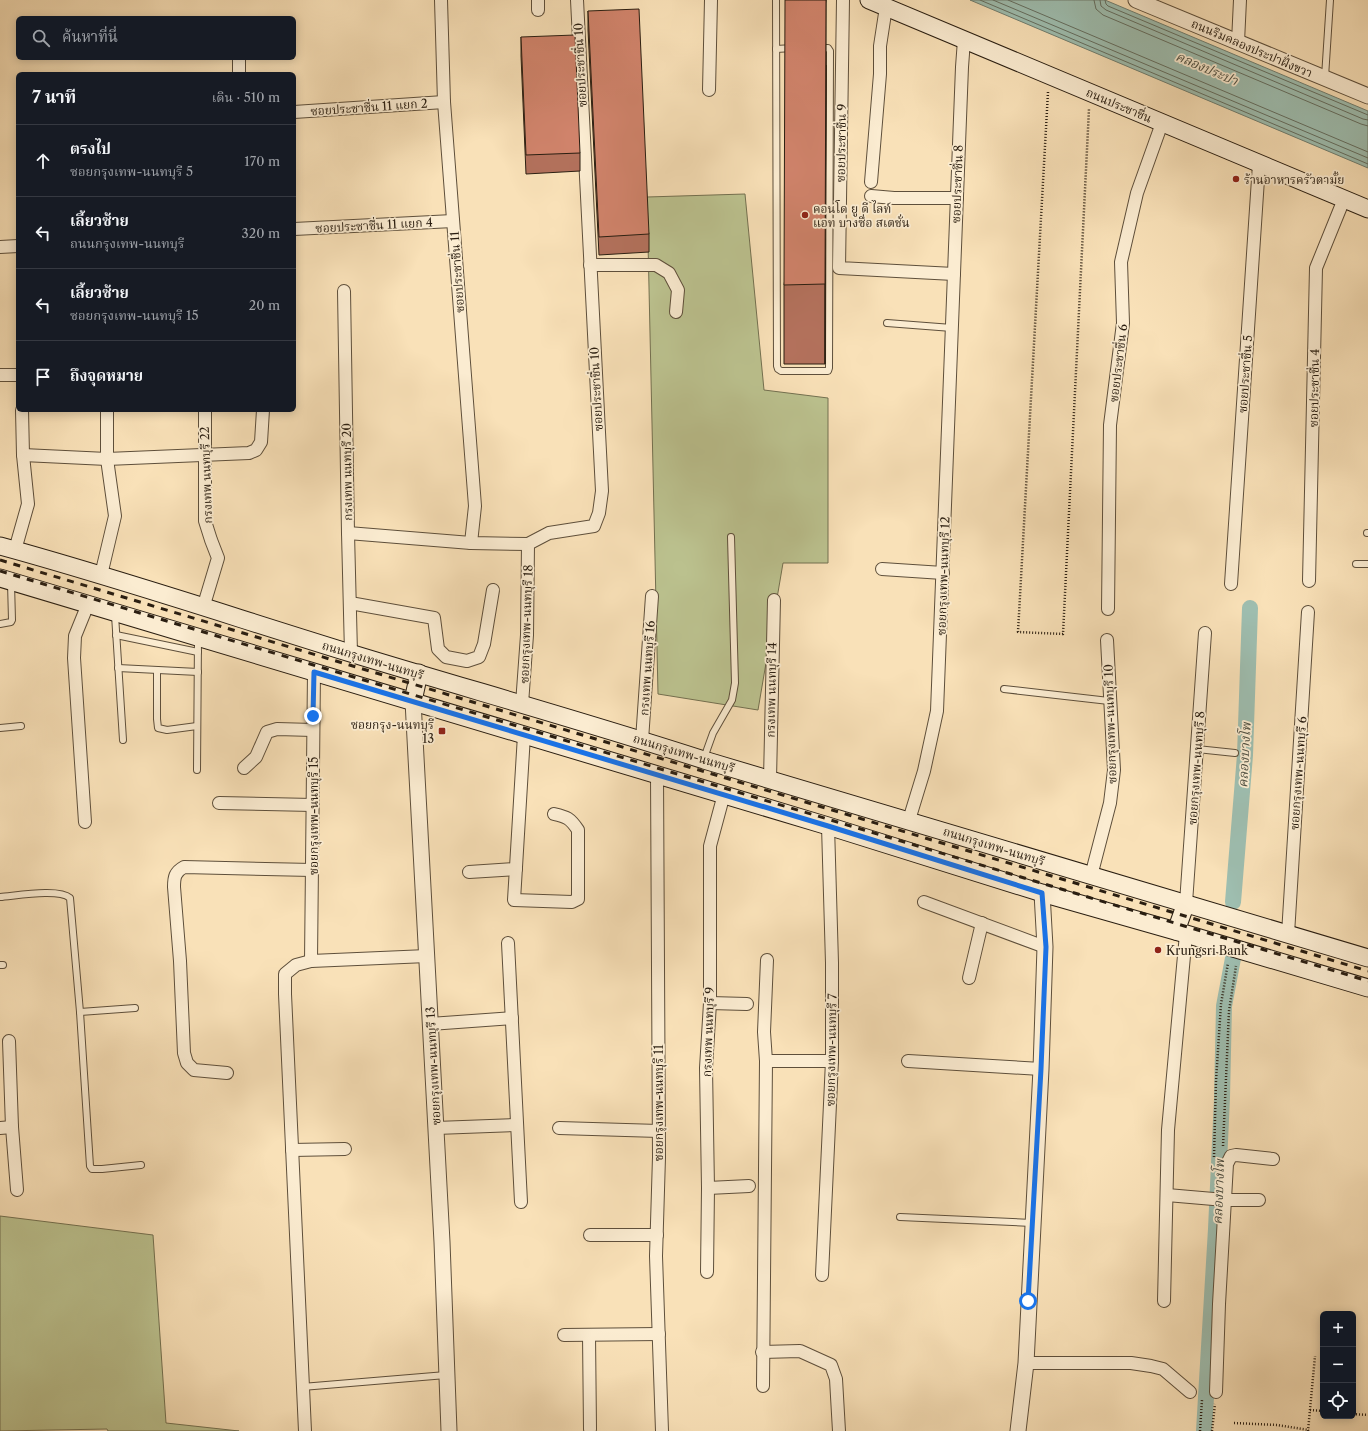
<!DOCTYPE html>
<html lang="th">
<meta charset="utf-8">
<style>
:root{--surface:#171b24;--page:#242831;--text:#f1f3f6;--muted:#9ea1a6;--line:#363941}
body{margin:0;font-family:"Libre Caslon Text","Noto Serif Thai",serif;background:var(--page);color:var(--text)}
.controls{position:absolute;right:12px;bottom:12px;display:grid;overflow:hidden;border-radius:6px;box-shadow:0 2px 10px #0003}
.controls button{width:36px;height:36px;display:grid;place-items:center;padding:0;border:0;border-bottom:1px solid var(--line);background:var(--surface);color:var(--text);font:20px sans-serif}
.stop{position:absolute;width:12px;height:12px;margin:-9px;border:3px solid #1a73e8;border-radius:50%;background:#fff}
.stop.end{background:#1a73e8;border-color:#fff;box-shadow:0 1px 4px #0008}
.list{margin:0;padding:0;list-style:none}
h2{display:flex;justify-content:space-between;align-items:center;height:52px;margin:0;padding:0 16px;font-size:17px}
h2 small{font-size:13px;font-weight:400;color:var(--muted)}
.list li{display:grid;grid-template-columns:26px 1fr auto;gap:12px;align-items:center;box-sizing:border-box;height:72px;padding:0 16px;border-top:1px solid var(--line)}
.list b{display:block;font-size:15px;white-space:nowrap}
.list p{margin:0;font-size:13px;white-space:nowrap;color:var(--muted)}
.list em{font-size:13px;font-style:normal;color:var(--muted)}
.icon{flex:none;width:22px;height:22px;fill:none;stroke:currentColor;stroke-width:2;stroke-linecap:round;stroke-linejoin:round}
.map{position:relative;flex:none;width:1368px;height:1431px;overflow:hidden}
.search{position:absolute;background:var(--surface);box-shadow:0 2px 10px #0003;left:16px;top:16px;width:280px;height:44px;display:flex;align-items:center;gap:10px;box-sizing:border-box;padding:0 14px;border-radius:6px;color:var(--muted);font-size:15px}
.panel{position:absolute;background:var(--surface);box-shadow:0 2px 10px #0003;left:16px;top:72px;width:280px;height:340px;border-radius:6px}
.map>svg:first-child{display:block}
</style>
<div class="map">
<svg width="1368" height="1431" viewBox="0 0 1368 1431">
<rect width="100%" height="100%" fill="#f9e1b8"/>
<filter id="stains"><feTurbulence type="fractalNoise" baseFrequency=".005" numOctaves="4"/><feColorMatrix values="0 0 0 0 .2 0 0 0 0 .09 0 0 0 0 .02 0 0 0 .5 -.17"/></filter>
<radialGradient id="worn" r=".72"><stop offset=".6" stop-color="#630" stop-opacity="0"/><stop offset="1" stop-color="#630" stop-opacity=".3"/></radialGradient>
<g fill="#bcc390" stroke="#737050">
<polygon points="745,194 764,390 828,398 828,563 783,563 758,710 658,694 647,197"/>
<polygon points="0,1216 153,1235 166,1423 239,1431 108,1431 107,1429 0,1431"/>
</g>
<polygon fill="#9ebeb0" stroke="#707e70" points="970,0 1105,0 1368,111 1368,168"/>
<g fill="none" stroke-linecap="round" stroke-linejoin="round">
<g stroke="#646e60" stroke-width="1">
<polyline points="980,0 1368,164"/>
<polyline points="993,0 1368,158"/>
<polyline points="1008,0 1368,152"/>
<polyline points="1094,0 1096,9 1103,15 1361,124 1368,126"/>
<polyline points="1100,0 1101,6 1106,10 1363,119 1368,120"/>
<polyline points="1105,0 1106,4 1108,6 1368,115"/>
</g>
<g stroke="#9ebeb0" stroke-width="16">
<polyline points="1233,902 1245,755 1250,608"/>
<polyline points="1204,1431 1216,1229 1222,1098 1224,1006 1234,953"/>
</g>
<defs>
<g id="service">
<polyline points="776,0 777,366 778,369 781,371 828,371 829,368 830,51 828,48 819,48"/>
<polyline points="776,49 793,48"/>
<polyline points="1325,77 1330,0"/>
<polyline points="887,323 952,328"/>
<polyline points="1367,533 1368,533"/>
<polyline points="1356,564 1368,564"/>
<polyline points="115,615 123,740"/>
<polyline points="0,624 11,622 12,620 11,583"/>
<polyline points="116,635 198,652"/>
<polyline points="118,668 198,672"/>
<polyline points="157,670 157,719 158,728 167,730 197,726"/>
<polyline points="1004,689 1109,701"/>
<polyline points="0,728 21,726"/>
<polyline points="1197,749 1235,753"/>
<polyline points="704,758 713,733 732,700 735,683 731,537"/>
<polyline points="197,770 198,638"/>
<path d="M0,897C15,896 59,888 70,898L80,1012L90,1166L92,1169H102L141,1165"/>
<polyline points="0,965 3,965"/>
<polyline points="80,1012 135,1008"/>
<polyline points="900,1217 1032,1223"/>
<polyline points="302,1387 446,1375"/>
</g>
<g id="minor">
<polyline points="441,0 444,102 475,506 471,543"/>
<polyline points="843,0 839,268 954,274"/>
<polyline points="538,10 538,0"/>
<polyline points="1238,42 1240,0"/>
<polyline points="239,58 239,74"/>
<polyline points="709,90 711,0"/>
<polyline points="294,112 444,102"/>
<polyline points="871,182 880,74 880,46 886,7"/>
<polyline points="871,196 894,198 957,198"/>
<polyline points="294,229 453,221"/>
<polyline points="0,247 18,246"/>
<polyline points="590,265 656,265 669,273 678,290 676,312"/>
<polyline points="344,291 348,533 351,653"/>
<polyline points="0,375 18,375"/>
<polyline points="23,455 107,459 249,453 256,450 261,442 263,410"/>
<polyline points="348,533 471,543 528,544 549,533 594,526 599,513 602,491 577,0"/>
<polyline points="15,550 28,504 23,455 22,410"/>
<polyline points="882,569 943,573"/>
<polyline points="101,575 115,516 107,459 107,410"/>
<polyline points="1309,581 1316,268 1344,199"/>
<polyline points="1231,584 1259,164"/>
<polyline points="350,603 434,618 438,649 446,657 467,661 479,657 484,644 493,590"/>
<polyline points="203,608 218,558 211,540 205,521 205,410"/>
<polyline points="1108,609 1110,425 1123,323 1121,262 1137,193 1162,123"/>
<polyline points="522,704 527,635 528,544"/>
<path d="M524,735L514,900L572,902L578,899V830C570,818 567,817 554,814"/>
<polyline points="642,740 652,596"/>
<polyline points="244,768 256,757 267,732 277,729 313,730"/>
<polyline points="657,775 659,1157 656,1256 662,1431"/>
<polyline points="770,779 774,600"/>
<polyline points="219,803 313,805"/>
<polyline points="909,820 924,771 937,711 962,67 964,40"/>
<polyline points="85,822 74,658 75,636 88,604"/>
<polyline points="469,872 516,869"/>
<polyline points="1091,876 1110,803 1114,770 1107,640"/>
<polyline points="924,902 1045,947"/>
<polyline points="1186,903 1205,633"/>
<polyline points="1288,934 1308,612"/>
<polyline points="508,943 521,1202"/>
<polyline points="311,961 314,672"/>
<polyline points="969,978 982,923"/>
<polyline points="710,1003 747,1004"/>
<polyline points="430,1024 512,1018"/>
<polyline points="9,1041 12,1127 17,1190"/>
<polyline points="766,1061 832,1061"/>
<polyline points="908,1061 1041,1069"/>
<path d="M227,1073L194,1070L187,1063L184,1053L180,961L174,887C174,877 175,872 184,867L312,870"/>
<polyline points="0,1128 12,1127"/>
<polyline points="436,1128 517,1125"/>
<polyline points="559,1128 659,1131"/>
<polyline points="292,1150 345,1149"/>
<polyline points="708,1188 749,1186"/>
<polyline points="1167,1195 1225,1200 1259,1200"/>
<polyline points="590,1235 657,1235"/>
<polyline points="707,1272 708,1188 706,1068 710,1003 710,846 724,794"/>
<polyline points="822,1275 832,1061 832,963 828,826"/>
<polyline points="1164,1301 1168,1130 1186,934"/>
<polyline points="564,1335 659,1334"/>
<polyline points="589,1335 590,1429"/>
<polyline points="762,1352 800,1351 831,1365 836,1379 839,1431"/>
<polyline points="1026,1363 1131,1363 1151,1366 1163,1369 1190,1392"/>
<polyline points="763,1386 766,1061 764,1032 767,960"/>
<polyline points="1216,1392 1219,1304 1227,1164 1231,1156 1236,1155 1273,1159"/>
<polyline points="305,1431 285,994 285,974 296,965 311,961 427,956"/>
</g>
<g id="tertiary">
<polyline points="1136,0 1368,96"/>
<polyline points="413,701 442,1242 449,1431"/>
<polyline points="1018,1431 1026,1363 1041,1069 1045,947 1042,893"/>
</g>
<g id="secondary">
<polyline points="869,0 1368,209"/>
<path d="M0,546C118,578 233,617 350,653C468,689 587,722 704,760L1368,958"/>
<polyline points="0,578 828,826 1042,893 1186,934 1368,988"/>
<polyline points="413,701 419,673"/>
<polyline points="1176,931 1186,903"/>
</g>
</defs>
<use href="#service" stroke="#5e4f3b" stroke-width="8"/>
<use href="#minor" stroke="#5e4f3b" stroke-width="14"/>
<use href="#tertiary" stroke="#5e4f3b" stroke-width="17"/>
<use href="#secondary" stroke="#2a1e11" stroke-width="19"/>
<g stroke="#2a1e11" stroke-width="2.5" stroke-dasharray="1 2" stroke-linecap="butt">
<polyline points="1048,92 1018,632 1063,634 1089,109"/>
<polyline points="1223,1146 1229,1011 1236,966"/>
<polyline points="1214,1157 1216,1081 1221,1004 1228,963"/>
<polyline points="1310,1410 1323,1411"/>
<polyline points="1353,1414 1368,1415"/>
<polyline points="1234,1423 1277,1425 1309,1430"/>
<polyline points="1200,1431 1202,1400"/>
<polyline points="1212,1431 1215,1404"/>
<polyline points="1308,1431 1315,1356"/>
</g>
<use href="#service" stroke="#fbecd1" stroke-width="6"/>
<use href="#minor" stroke="#fbecd1" stroke-width="12"/>
<use href="#tertiary" stroke="#fbecd1" stroke-width="15"/>
<use href="#secondary" stroke="#fbecd1" stroke-width="17"/>
<g stroke="#2a1e11" stroke-width="3" stroke-dasharray="7 7" stroke-linecap="butt">
<polyline points="0,560 1368,971"/>
<polyline points="0,571 1368,981"/>
</g>
</g>
<g fill="#b3715c" stroke="#2a1e11">
<polygon points="826,0 825,364 784,364 784,285"/>
<polygon points="588,11 649,234 649,252 599,255 588,30"/>
<polygon points="521,37 580,153 580,171 526,174 521,56"/>
</g>
<polygon fill="#925c4b" stroke="#2a1e11" points="826,65 825,364 825,284"/>
<g fill="#d0836b" stroke="#2a1e11">
<polygon points="785,0 826,0 825,284 784,285"/>
<polygon points="639,9 649,234 599,237 588,11"/>
<polygon points="575,35 580,153 526,155 521,37"/>
</g>
<g fill="none" stroke-linecap="round" stroke-linejoin="round">
<polyline stroke="#1a73e8" stroke-width="5" points="313,716 314,672 828,826 1042,893 1046,947 1041,1069 1028,1301"/>
</g>
<g fill="#8f2418" stroke="#fbecd1" stroke-width="1.5">
<circle cx="1236" cy="179" r="4"/>
<circle cx="805" cy="215" r="4"/>
<rect x="438" y="727" width="8" height="8" rx="2"/>
<circle cx="1158" cy="950" r="4"/>
</g>
<g text-anchor="middle" dominant-baseline="central" stroke-width="3.5" stroke-linejoin="round" paint-order="stroke">
<g font-size="12" fill="#2a1e11" stroke="#fbecd1">
<text transform="translate(1252 48) rotate(23)">ถนนริมคลองประปาฝั่งขวา</text>
<text transform="translate(580 65) rotate(-93)">ซอยประชาชื่น 10</text>
<text transform="translate(1119 105) rotate(23)">ถนนประชาชื่น</text>
<text transform="translate(369 107) rotate(-4)">ซอยประชาชื่น 11 แยก 2</text>
<text transform="translate(841 143) rotate(-89)">ซอยประชาชื่น 9</text>
<text transform="translate(957 184) rotate(-88)">ซอยประชาชื่น 8</text>
<text transform="translate(374 225) rotate(-3)">ซอยประชาชื่น 11 แยก 4</text>
<text transform="translate(457 272) rotate(-94)">ซอยประชาชื่น 11</text>
<text transform="translate(1118 363) rotate(-83)">ซอยประชาชื่น 6</text>
<text transform="translate(1245 374) rotate(-86)">ซอยประชาชื่น 5</text>
<text transform="translate(1314 388) rotate(-89)">ซอยประชาชื่น 4</text>
<text transform="translate(596 389) rotate(-93)">ซอยประชาชื่น 10</text>
<text transform="translate(347 472) rotate(-91)">กรงเทพ นนทบุรี 20</text>
<text transform="translate(206 475) rotate(-92)">กรงเทพ นนทบุรี 22</text>
<text transform="translate(943 576) rotate(-88)">ซอยกรุงเทพ-นนทบุรี 12</text>
<text transform="translate(526 624) rotate(-88)">ซอยกรุงเทพ-นนทบุรี 18</text>
<text transform="translate(373 660) rotate(17)">ถนนกรุงเทพ-นนทบุรี</text>
<text transform="translate(647 668) rotate(-86)">กรงเทพ นนทบุรี 16</text>
<text transform="translate(771 690) rotate(-89)">กรงเทพ นนทบุรี 14</text>
<text transform="translate(1110 724) rotate(-92)">ซอยกรุงเทพ-นนทบุรี 10</text>
<text transform="translate(684 753) rotate(17)">ถนนกรุงเทพ-นนทบุรี</text>
<text transform="translate(1196 768) rotate(-86)">ซอยกรุงเทพ-นนทบุรี 8</text>
<text transform="translate(1298 773) rotate(-86)">ซอยกรุงเทพ-นนทบุรี 6</text>
<text transform="translate(313 816) rotate(-90)">ซอยกรุงเทพ-นนทบุรี 15</text>
<text transform="translate(994 846) rotate(17)">ถนนกรุงเทพ-นนทบุรี</text>
<text transform="translate(708 1032) rotate(-88)">กรงเทพ นนทบุรี 9</text>
<text transform="translate(831 1050) rotate(-89)">ซอยกรุงเทพ-นนทบุรี 7</text>
<text transform="translate(433 1066) rotate(-93)">ซอยกรุงเทพ-นนทบุรี 13</text>
<text transform="translate(658 1103) rotate(-90)">ซอยกรุงเทพ-นนทบุรี 11</text>
</g>
<g font-size="12" fill="#2a1e11" stroke="#fbecd1" text-anchor="start">
<text x="1244" y="179">ร้านอาหารครัวตามั้ย</text>
<text x="813" y="208">คอนโด ยู ดี ไลท์<tspan x="813" dy="14">แอท บางซื่อ สเตชั่น</tspan></text>
<text x="434" y="724" text-anchor="end">ซอยกรุง-นนทบุรี<tspan x="434" dy="14">13</tspan></text>
<text x="1166" y="950">Krungsri Bank</text>
</g>
<g font-size="13" font-style="italic" fill="#4d4e41" stroke="#fbecd1">
<text transform="translate(1207 68) rotate(23)">คลองประปา</text>
<text transform="translate(1244 755) rotate(-87)">คลองบางโพ</text>
<text transform="translate(1218 1192) rotate(-88)">คลองบางโพ</text>
</g>
</g>
<rect width="100%" height="100%" filter="url(#stains)"/>
<rect width="100%" height="100%" fill="url(#worn)"/>
</svg>
<div class="controls">
<button>+</button>
<button>−</button>
<button><svg class="icon" aria-label="locate" viewBox="0 0 24 24"><circle cx="12" cy="12" r="6"/><path d="M12 2v4M12 18v4M2 12h4M18 12h4"/></svg></button>
</div>
<div class="stop" style="left:1028px;top:1301px"></div>
<div class="stop end" style="left:313px;top:716px"></div>
<div class="search"><svg class="icon" aria-label="search" viewBox="0 0 24 24"><circle cx="10" cy="10" r="6"/><path d="M15 15l6 6"/></svg>ค้นหาที่นี่</div>
<section class="panel">
<h2>7 นาที<small>เดิน · 510 m</small></h2>
<ul class="list">
<li><svg class="icon" aria-label="ahead" viewBox="0 0 24 24"><path d="M12 20V5M6 11l6-6 6 6"/></svg><div><b>ตรงไป</b><p>ซอยกรุงเทพ-นนทบุรี 5</p></div><em>170 m</em></li>
<li><svg class="icon" aria-label="left" viewBox="0 0 24 24"><path d="M17 20v-9H6M10 6l-5 5 5 5"/></svg><div><b>เลี้ยวซ้าย</b><p>ถนนกรุงเทพ-นนทบุรี</p></div><em>320 m</em></li>
<li><svg class="icon" aria-label="left" viewBox="0 0 24 24"><path d="M17 20v-9H6M10 6l-5 5 5 5"/></svg><div><b>เลี้ยวซ้าย</b><p>ซอยกรุงเทพ-นนทบุรี 15</p></div><em>20 m</em></li>
<li><svg class="icon" aria-label="arrive" viewBox="0 0 24 24"><path d="M6 21V4h12l-3 4 3 4H6"/></svg><div><b>ถึงจุดหมาย</b></div></li>
</ul>
</section>
</div>
